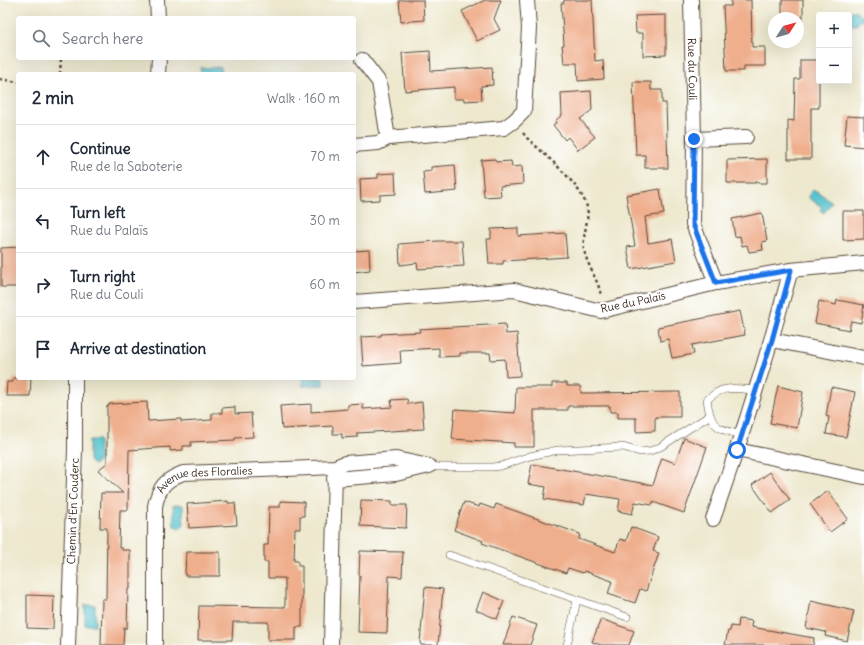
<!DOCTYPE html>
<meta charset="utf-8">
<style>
:root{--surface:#fff;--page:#f2f2f3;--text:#1f2937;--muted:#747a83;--line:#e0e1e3}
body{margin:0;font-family:Delius,sans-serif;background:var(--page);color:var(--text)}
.controls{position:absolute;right:12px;top:12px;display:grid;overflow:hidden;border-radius:4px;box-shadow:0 4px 16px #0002}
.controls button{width:36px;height:36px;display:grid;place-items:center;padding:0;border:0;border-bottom:1px solid var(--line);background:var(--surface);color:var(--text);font:20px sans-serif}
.compass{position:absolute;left:768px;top:12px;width:36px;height:36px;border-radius:50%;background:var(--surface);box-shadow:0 4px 16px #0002;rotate:54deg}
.stop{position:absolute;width:12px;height:12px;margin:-9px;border:3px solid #1a73e8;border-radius:50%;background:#fff}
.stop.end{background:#1a73e8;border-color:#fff;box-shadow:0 1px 4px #0008}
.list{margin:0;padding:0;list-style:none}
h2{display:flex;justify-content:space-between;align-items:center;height:52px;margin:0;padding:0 16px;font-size:17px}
h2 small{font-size:13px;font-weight:400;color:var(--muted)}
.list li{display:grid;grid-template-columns:26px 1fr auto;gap:12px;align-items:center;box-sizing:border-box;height:64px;padding:0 16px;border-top:1px solid var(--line)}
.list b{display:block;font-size:15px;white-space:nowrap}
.list p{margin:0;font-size:13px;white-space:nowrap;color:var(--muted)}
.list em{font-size:13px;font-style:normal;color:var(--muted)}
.icon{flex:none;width:22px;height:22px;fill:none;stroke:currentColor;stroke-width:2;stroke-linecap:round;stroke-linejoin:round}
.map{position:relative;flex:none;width:864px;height:645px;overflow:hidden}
.search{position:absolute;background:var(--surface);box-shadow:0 4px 16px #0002;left:16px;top:16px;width:340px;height:44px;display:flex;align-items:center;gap:10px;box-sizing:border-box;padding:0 14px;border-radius:4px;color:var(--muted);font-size:15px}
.panel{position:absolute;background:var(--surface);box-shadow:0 4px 16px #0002;left:16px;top:72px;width:340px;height:308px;border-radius:4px}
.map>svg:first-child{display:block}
</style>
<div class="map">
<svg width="864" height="645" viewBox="0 0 864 645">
<rect width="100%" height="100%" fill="#fff"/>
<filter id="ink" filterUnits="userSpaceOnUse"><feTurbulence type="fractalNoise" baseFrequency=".025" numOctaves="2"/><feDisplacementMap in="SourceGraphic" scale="8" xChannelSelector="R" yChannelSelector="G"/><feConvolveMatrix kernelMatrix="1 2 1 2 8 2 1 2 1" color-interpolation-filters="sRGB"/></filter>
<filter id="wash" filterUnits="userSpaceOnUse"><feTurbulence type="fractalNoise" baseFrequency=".012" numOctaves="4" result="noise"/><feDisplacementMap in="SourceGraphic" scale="16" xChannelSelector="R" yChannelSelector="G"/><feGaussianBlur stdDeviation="0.9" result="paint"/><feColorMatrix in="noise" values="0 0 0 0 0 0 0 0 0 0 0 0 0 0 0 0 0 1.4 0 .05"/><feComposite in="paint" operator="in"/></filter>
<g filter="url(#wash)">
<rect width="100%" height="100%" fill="#ede8ce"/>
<g fill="#55c2cd" stroke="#487676">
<polygon points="836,11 857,11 859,15 863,16 863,21 859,21 856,25 849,25 849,15 834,15"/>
<polygon points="221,67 222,74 201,74 200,68"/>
<polygon points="813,190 815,190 832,202 824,213 820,210 822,207 810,199 808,196"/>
<polygon points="302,378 323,378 323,385 303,386"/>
<polygon points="89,440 99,440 99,461 94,465 89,461"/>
<polygon points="173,505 183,505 184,525 183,525 180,529 176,526 174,526"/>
<rect x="85" y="605" width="10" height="20"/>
</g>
<g id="blocks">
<g fill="#efae8c">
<polygon points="399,0 423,0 424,20 401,22"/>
<polygon points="485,0 501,0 494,19 500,30 477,41 462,11"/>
<polygon points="564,0 592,0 595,61 603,60 604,79 578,81 577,63 564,63 562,45 564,45 561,3 564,3"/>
<polygon points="731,0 751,0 752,47 765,47 765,66 744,66 744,71 726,71 723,6 731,6"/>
<rect x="782" y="0" width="21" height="18"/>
<polygon points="666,15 666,55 643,56 643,33 636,33 635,16"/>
<polygon points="430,51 431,71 492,67 493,85 481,86 482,100 464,101 464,99 454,99 454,87 405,91 402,53"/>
<polygon points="800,60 819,60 819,108 811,108 811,159 788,159 788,120 794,121 795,79 800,79"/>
<polygon points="633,82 651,82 651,90 662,90 662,103 666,103 668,168 645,168 645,155 636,155"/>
<polygon points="591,91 592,110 580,119 595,137 578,150 568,137 565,140 553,125 556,123 555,121 562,115 561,93"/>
<polygon points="847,116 864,117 864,147 844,145"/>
<polygon points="495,159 496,162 511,161 512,167 522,166 523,184 500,186 501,196 484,197 481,160"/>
<polygon points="767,159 767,183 758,183 756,181 756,183 727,183 727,160"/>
<polygon points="455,165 457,191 425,194 423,172 431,171 431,167"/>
<polygon points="395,173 396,194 380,195 380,200 361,201 360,179 378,178 378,174"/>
<polygon points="660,189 664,214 645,217 648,243 672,239 676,261 631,269 627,247 635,246 626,195"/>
<polygon points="843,211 864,211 864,239 843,240"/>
<polygon points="762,213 767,241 762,242 763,250 749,252 747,245 742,246 740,236 735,237 732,219"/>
<polygon points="518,228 518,236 565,233 567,257 503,261 503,264 489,264 487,239 491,239 491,229"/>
<polygon points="438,241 462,241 464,266 418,269 417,263 400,265 399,244"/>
<polygon points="18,247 18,287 1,287 1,248"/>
<polygon points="369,250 370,270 354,272 354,251"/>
<polygon points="837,300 864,305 861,323 851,321 849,330 815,323 819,301 836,305"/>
<polygon points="740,311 745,335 692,345 694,354 672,358 668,339 660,341 658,327"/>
<polygon points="505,324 506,334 517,333 520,376 506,377 505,359 491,360 490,353 460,353 460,356 439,357 439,348 400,350 401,363 363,366 361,337 381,336 381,334 420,332 419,329"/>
<polygon points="13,378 31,378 30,396 6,396 7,382 13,382"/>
<polygon points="552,383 567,383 567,386 580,386 581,393 680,392 680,417 655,417 655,431 636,432 636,418 618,418 618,412 610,412 610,406 568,406 568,410 534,410 534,447 514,447 514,443 452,439 455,409 515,413 516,387 552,387"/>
<polygon points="778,386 803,392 797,428 770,423"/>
<polygon points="831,387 855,392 846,437 826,434 829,417 826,416"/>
<polygon points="407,399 408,404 422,402 424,429 357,433 357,437 342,438 342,434 333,434 333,426 282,429 280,406 311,404 311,412 348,409 348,405 363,404 363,409 392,407 391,400"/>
<polygon points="147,402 148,421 181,419 181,422 212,420 212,413 222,413 222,408 235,407 235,414 251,413 253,437 235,438 235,440 191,442 191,446 183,446 183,450 170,451 170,447 129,450 128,510 120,510 119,548 122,548 122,550 130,550 130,589 128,589 127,628 124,628 123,645 101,645 102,599 106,599 107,528 100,528 101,493 123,493 98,470 107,463 107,406 109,406 109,404"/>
<polygon points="684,438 707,447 684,513 653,502 652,505 635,502 632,514 618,511 620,499 586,494 584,505 544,499 546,487 528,484 532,464 653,485 662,458 675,463"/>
<polygon points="770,472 790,500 772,513 752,485"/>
<polygon points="828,491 848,519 830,532 810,504"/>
<polygon points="361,500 392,501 392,505 407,505 406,528 360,526"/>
<polygon points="228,501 228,503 235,503 237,525 189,528 187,504"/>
<polygon points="280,501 304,502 304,516 300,516 300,529 295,529 294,561 298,561 298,566 302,566 302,627 296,627 296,640 268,640 268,622 233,622 232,640 198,640 199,606 285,607 285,578 268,578 268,562 264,562 264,545 268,545 269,507 280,507"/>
<polygon points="464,502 479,507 480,504 494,509 496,504 580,534 579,539 615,552 620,539 626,541 631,527 658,537 653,551 659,553 646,591 640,589 635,603 608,594 612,581 584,571 583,573 568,568 566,573 482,543 483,541 454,530"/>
<polygon points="360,551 403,552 402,577 389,576 387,633 358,632 360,575 359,575"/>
<polygon points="186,552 220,552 220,576 185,576"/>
<polygon points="425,587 443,589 438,645 421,645 420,643"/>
<polygon points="483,592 504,601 497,619 476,610"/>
<polygon points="27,595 54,596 53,629 27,628"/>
<polygon points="811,601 854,611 847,641 825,636 826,632 806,628"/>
<polygon points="513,617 537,625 530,645 503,645"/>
<polygon points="601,619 634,631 629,645 601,645 592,642"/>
<polygon points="739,619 752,621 751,627 814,638 813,645 725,645 728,631 730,631 731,626 738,627"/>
</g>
</g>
</g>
<g filter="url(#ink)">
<use href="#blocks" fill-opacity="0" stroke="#564638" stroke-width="1"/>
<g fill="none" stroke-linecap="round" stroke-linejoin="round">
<defs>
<g id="service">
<path d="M742,435C716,428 711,428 707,400C723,384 735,389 756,390"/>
<polyline points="429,466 439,467 492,467 501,466 530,456 558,450 623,447 640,452 650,451 660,447 709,416"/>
<polyline points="449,555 627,617"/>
<polyline points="567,645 577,600"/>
</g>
<g id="minor">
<polyline points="157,0 158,18"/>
<path id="s1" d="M691,0L694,139L693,224L716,283"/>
<polyline points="362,60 379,82 388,138"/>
<polyline points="158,74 159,58"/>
<polyline points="694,139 746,137"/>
<polyline points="354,145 378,143 388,138 504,128 514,121 524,111 529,28 527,0"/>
<polyline points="354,302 514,290 601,311 716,283 791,270 864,263"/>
<polyline points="772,340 864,358"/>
<polyline points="737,450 864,477"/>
<path d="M713,519C742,437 768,354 791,270"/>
<path id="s2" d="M68,645L75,450V378"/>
<path id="s3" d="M155,645V506C159,487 165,480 183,473L335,467L345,463L396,459L429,466L396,474L334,479"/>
<polyline points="331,645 335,470"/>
</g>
</defs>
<use href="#service" stroke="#564638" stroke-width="8"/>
<use href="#minor" stroke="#564638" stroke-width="16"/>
<g stroke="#564638" stroke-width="2.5" stroke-dasharray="3 3" stroke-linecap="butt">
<polyline points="60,74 61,58"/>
<polyline points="0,79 18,82"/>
<path d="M523,133L527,138C545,155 580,183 587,207C590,216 582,237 584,249C587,266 598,279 601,295"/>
</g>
<use href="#service" stroke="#fff" stroke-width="7"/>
<use href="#minor" stroke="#fff" stroke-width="14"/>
</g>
</g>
<g fill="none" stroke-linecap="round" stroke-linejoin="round" filter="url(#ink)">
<polyline stroke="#1a73e8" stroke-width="5" points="694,139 693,224 716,283 791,270 772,340 737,450"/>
</g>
<g text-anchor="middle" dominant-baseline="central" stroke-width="4" stroke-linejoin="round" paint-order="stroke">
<g font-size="11" fill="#3b2a1e" stroke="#fff">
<text stroke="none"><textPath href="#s1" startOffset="69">Rue du Couli</textPath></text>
<text transform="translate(633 302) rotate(-12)">Rue du Palaïs</text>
<text stroke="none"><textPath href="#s3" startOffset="204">Avenue des Floralies</textPath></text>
<text stroke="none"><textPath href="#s2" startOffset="134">Chemin d'En Couderc</textPath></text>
</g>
</g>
</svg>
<div class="controls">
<button>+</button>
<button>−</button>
</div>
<svg class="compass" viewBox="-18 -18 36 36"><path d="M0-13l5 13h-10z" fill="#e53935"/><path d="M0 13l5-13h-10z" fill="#747a83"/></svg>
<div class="stop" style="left:737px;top:450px"></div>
<div class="stop end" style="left:694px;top:139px"></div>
<div class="search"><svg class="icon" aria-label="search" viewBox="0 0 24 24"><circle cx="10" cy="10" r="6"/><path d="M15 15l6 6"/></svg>Search here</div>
<section class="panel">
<h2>2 min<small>Walk · 160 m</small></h2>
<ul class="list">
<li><svg class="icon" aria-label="ahead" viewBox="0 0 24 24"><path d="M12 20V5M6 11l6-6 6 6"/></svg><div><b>Continue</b><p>Rue de la Saboterie</p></div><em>70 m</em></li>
<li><svg class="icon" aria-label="left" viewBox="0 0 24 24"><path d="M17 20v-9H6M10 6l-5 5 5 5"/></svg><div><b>Turn left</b><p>Rue du Palaïs</p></div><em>30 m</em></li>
<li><svg class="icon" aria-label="right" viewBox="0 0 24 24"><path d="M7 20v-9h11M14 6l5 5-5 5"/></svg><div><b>Turn right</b><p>Rue du Couli</p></div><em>60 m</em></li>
<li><svg class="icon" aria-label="arrive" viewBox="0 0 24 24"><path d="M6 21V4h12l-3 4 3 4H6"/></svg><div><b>Arrive at destination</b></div></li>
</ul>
</section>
</div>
